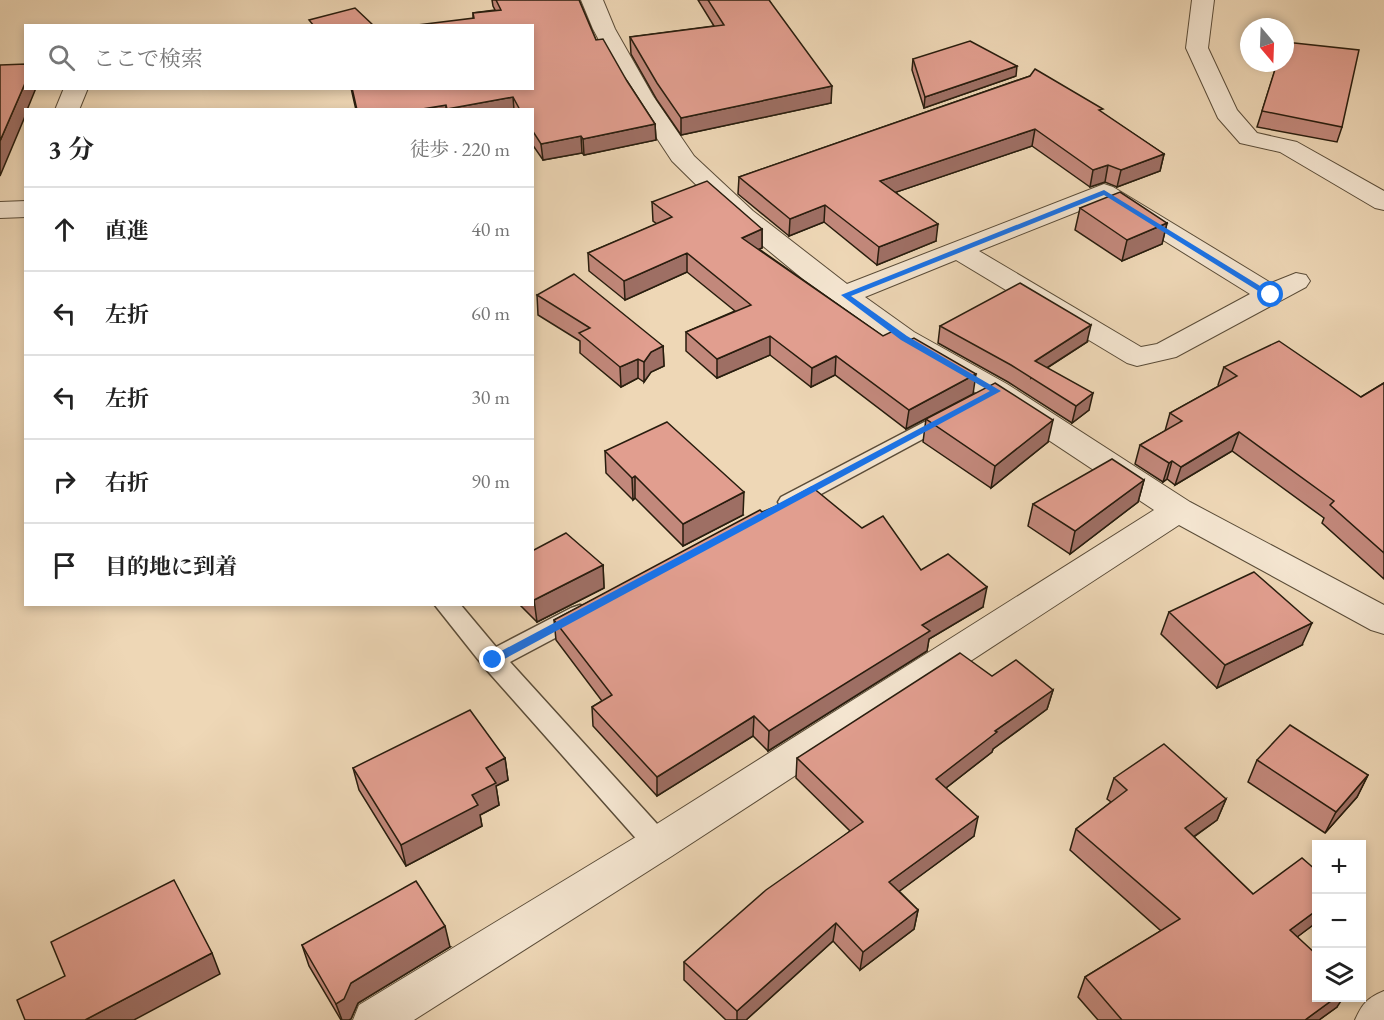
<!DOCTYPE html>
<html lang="ja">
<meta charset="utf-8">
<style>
:root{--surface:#fff;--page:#f2f2f2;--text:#222;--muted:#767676;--line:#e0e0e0}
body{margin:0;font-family:"EB Garamond","Noto Serif JP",serif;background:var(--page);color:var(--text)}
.controls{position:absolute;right:18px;bottom:18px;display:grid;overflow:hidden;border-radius:0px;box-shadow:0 3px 9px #0003}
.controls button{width:54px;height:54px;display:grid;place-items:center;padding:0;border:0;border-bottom:2px solid var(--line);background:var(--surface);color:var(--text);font:30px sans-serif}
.compass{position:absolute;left:1240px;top:18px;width:54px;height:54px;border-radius:50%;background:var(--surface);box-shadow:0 3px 9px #0003;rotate:161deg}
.stop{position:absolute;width:18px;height:18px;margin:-14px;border:4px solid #1a73e8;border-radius:50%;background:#fff}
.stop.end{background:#1a73e8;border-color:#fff;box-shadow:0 2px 6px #0008}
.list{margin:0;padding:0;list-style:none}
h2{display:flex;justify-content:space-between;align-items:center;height:78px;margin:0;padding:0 24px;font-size:26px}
h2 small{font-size:20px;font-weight:400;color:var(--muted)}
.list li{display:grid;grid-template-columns:39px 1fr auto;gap:18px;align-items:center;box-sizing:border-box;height:84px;padding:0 24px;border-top:2px solid var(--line)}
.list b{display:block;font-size:22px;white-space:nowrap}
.list em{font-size:20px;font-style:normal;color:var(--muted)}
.icon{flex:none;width:33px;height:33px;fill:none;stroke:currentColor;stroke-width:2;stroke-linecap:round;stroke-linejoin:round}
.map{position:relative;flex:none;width:1384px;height:1020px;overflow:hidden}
.search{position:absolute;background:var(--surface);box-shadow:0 3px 9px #0003;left:24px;top:24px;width:510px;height:66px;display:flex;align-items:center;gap:15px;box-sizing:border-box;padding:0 21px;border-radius:0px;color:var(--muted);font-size:22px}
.panel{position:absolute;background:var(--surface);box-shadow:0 3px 9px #0003;left:24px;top:108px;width:510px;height:498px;border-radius:0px}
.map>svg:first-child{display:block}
</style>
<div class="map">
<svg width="1384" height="1020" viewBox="0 0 1384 1020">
<rect width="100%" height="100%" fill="#eed7b6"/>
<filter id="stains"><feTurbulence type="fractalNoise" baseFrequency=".00333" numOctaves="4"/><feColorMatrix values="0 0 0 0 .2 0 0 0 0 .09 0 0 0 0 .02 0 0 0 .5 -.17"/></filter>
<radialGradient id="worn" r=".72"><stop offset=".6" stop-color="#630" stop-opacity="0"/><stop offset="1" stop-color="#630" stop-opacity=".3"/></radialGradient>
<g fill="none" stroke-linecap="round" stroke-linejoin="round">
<defs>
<g id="lane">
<polygon points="953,407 960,409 964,414 960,419 797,507 789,510 781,507 778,502 781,497"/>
<polygon points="434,604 460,604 496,647 571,608 580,605 589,608 592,614 589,620 510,662 668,836 672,844 668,852 658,856 648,852 484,667"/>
</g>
<g id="street">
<path d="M581,0H603L615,29L653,96L694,156L753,211L847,284L1104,184L1113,187L1271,283L1296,273L1306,275L1310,281L1306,287L1176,357L1137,366L1127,363L956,260L865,297L914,332L1007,384L1190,502L1384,605V634L1371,630L1179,525L672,856L414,1020H353L359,1005L644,832L1154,510L985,398L894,344L803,279L735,223L672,161L629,96L593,29ZM1102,202L1250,294L1157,344L1141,347L979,251Z"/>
<polygon points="1192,0 1214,0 1208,48 1237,110 1257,133 1297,142 1384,191 1384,210 1375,208 1280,152 1240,143 1218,118 1186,48"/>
<polygon points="64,88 88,88 79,110 55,110"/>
<polygon points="26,201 26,217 0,218 0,202"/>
<path d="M1384,991V1020H1355C1362,1004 1367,998 1384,991Z"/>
</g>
</defs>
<use href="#lane" stroke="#5a4c38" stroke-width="3"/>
<use href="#street" stroke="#5a4c38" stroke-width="2"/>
<use href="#lane" fill="#f4e5d0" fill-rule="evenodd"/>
<use href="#street" fill="#f4e5d0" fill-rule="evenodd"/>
</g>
<g fill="#c2887b" stroke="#281d0e" stroke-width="1.5">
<polygon points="492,0 579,0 596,40 627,81 655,124 656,140 584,155 582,153 543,160 532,144 532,110 356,110 351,88 532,88 473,18 473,13 495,10 493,6"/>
<polygon points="698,0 769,0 831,103 681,135 657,100 631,54 630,37 714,26"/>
<polygon points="913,59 1016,76 924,108 912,70"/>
<polygon points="1277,64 1342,127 1337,142 1257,127"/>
<polygon points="1030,76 1102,113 1164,154 1160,171 1117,187 1105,182 1090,187 1032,146 896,192 936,241 877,265 824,222 789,236 738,194 739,177"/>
<polygon points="652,202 762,229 762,248 759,249 883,336 973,394 906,429 835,375 811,387 770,355 717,378 686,351 686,332 735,311 687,272 625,300 589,271 588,253 657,224 653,221"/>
<polygon points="1080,208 1167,223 1162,244 1122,261 1075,230"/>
<polygon points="537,295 663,346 664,366 651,372 644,382 638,378 621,387 580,353 580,341 538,315"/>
<polygon points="940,326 1087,342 1047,368 1089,410 1072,423 1008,382 938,343"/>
<polygon points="1224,367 1361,397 1384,383 1384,579 1322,523 1324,518 1232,451 1175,485 1167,479 1163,482 1135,464 1140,445 1165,431 1170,413 1219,386 1218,385"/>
<polygon points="926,419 1048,442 991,488 923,442"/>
<polygon points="605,451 743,515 683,546 635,498 633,500 606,473"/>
<polygon points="1144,480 1138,502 1070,554 1028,526 1033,504"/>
<polygon points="762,512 862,528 921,570 983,607 929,639 927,651 768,751 753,736 657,796 593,726 592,707 602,701 556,640 554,620"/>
<polygon points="532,551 603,565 604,588 537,622 519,604 532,604"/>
<polygon points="1169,612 1302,645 1217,688 1161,634"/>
<polygon points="992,676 1053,690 1047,709 993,749 992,752 946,788 974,836 899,891 918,910 914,929 860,970 833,941 746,1020 726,1020 684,980 684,962 850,831 796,778 797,758"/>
<polygon points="505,758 508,780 496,786 499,805 480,815 482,826 406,866 359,790 353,768"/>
<polygon points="1257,760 1368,775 1357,797 1325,833 1248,782"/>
<polygon points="1114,778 1226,799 1217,820 1194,837 1253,894 1317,871 1317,922 1297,937 1337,1007 1319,1020 1098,1020 1078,997 1085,977 1161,931 1070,850 1076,829 1111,802 1107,799"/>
<polygon points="302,945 450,947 358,1003 351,1019 349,1020 341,1020 309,966"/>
</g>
<g fill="#9e6f64" stroke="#281d0e" stroke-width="1.5">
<polygon points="1017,66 1016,76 924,108 925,97"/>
<polygon points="26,81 26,88 36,88 27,110 26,110 26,114 0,176 0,141"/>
<polygon points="832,86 831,103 681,135 681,118"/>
<polygon points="513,97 514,110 447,110 447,109"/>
<polygon points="446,105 446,110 416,110"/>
<polygon points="655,124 656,140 584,155 583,139"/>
<polygon points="1035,129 1032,146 879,198 880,181"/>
<polygon points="581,136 582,153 543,160 541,144"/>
<polygon points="1164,154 1160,171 1117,187 1121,170"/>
<polygon points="1108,165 1105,182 1090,187 1093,170"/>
<polygon points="825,205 824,222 789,236 790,219"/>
<polygon points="1167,223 1162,244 1122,261 1127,240"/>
<polygon points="938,224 936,241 877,265 879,247"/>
<polygon points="762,229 762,248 742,256 742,238"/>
<polygon points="687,253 687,272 625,300 624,281"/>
<polygon points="1091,325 1087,342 1031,378 1035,361"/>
<polygon points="770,336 770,355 717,378 717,359"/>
<polygon points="663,346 664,366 651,372 644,382 644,362 651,352"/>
<polygon points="836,356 835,375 811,387 812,368"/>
<polygon points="638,359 638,378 621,387 620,367"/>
<polygon points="976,374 973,394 906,429 909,410"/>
<polygon points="1093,393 1089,410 1072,423 1076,406"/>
<polygon points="1053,420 1048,442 991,488 995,466"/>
<polygon points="1239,432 1232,451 1175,485 1181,467"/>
<polygon points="1172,461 1167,479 1163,482 1169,463"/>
<polygon points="635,476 635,498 633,500 632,478"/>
<polygon points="1144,480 1138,502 1070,554 1075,531"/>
<polygon points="744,492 743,515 683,546 683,524"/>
<polygon points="603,565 604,588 537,622 534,600"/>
<polygon points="987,587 983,607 929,639 927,651 768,751 769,731 922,625"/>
<polygon points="1312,623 1302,645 1217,688 1225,665"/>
<polygon points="1053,690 1047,709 993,749 992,752 933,798 936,779 995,731"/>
<polygon points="754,716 753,736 657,796 657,777"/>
<polygon points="505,758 508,780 496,786 499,805 480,815 482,826 406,866 401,845 472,795 486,768"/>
<polygon points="1368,775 1357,797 1325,833 1336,812"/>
<polygon points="1226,799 1217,820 1176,849 1185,828"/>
<polygon points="978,817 974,836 886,901 889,882"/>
<polygon points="918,910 914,929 860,970 863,952"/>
<polygon points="1317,910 1317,922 1280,950 1290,930"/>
<polygon points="836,923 833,941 746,1020 737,1020 737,1011"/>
<polygon points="445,926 450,947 358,1003 351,1019 349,1020 342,1020 336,1004 351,983"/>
<polygon points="212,953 220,974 134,1020 85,1020"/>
<polygon points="1335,998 1343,998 1337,1007 1319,1020 1305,1020"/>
</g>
<g fill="#e19e8f" stroke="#281d0e" stroke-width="1.5">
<polygon points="496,0 579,0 596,40 603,39 627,81 655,124 583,139 581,136 541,144 532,130 532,110 520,110 513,97 447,109 446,105 416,110 357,110 352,88 532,88 532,26 409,26 474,18 473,13 501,10"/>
<polygon points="708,0 769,0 832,86 681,118 657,83 630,37 724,25"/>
<polygon points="355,8 374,26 314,26 309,20"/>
<polygon points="970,41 1017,66 925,97 913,59"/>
<polygon points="1285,42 1359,50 1342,127 1262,111 1277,63 1285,63"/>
<polygon points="26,64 26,81 0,141 0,65"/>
<polygon points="1035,69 1103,109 1099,110 1164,154 1121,170 1108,165 1093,170 1035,129 880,181 938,224 879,247 825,205 790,219 739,177 1030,76"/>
<polygon points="707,181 762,229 742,238 883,336 895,330 910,340 914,338 976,374 909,410 836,356 812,368 770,336 717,359 686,332 751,305 687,253 624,281 588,253 672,217 652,202"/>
<polygon points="1120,192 1167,223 1127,240 1080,208"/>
<polygon points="574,274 663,346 651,352 644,362 638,359 620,367 579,333 590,328 537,295"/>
<polygon points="1020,283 1091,325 1035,361 1093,393 1076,406 1011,365 940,326"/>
<polygon points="1279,341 1361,397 1384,383 1384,553 1330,505 1334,501 1239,432 1181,467 1172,461 1169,463 1140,445 1182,421 1170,413 1237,376 1224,367"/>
<polygon points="995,383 1053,420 995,466 926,419"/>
<polygon points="667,422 744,492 683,524 635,476 632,478 605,451"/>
<polygon points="1112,459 1144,480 1075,531 1033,504"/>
<polygon points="812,487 862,528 883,516 921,570 948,554 987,587 922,625 930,631 769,731 754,716 657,777 592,707 612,695 554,620 760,510 762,512 779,505"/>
<polygon points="566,533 603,565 534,600 532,598 532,551"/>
<polygon points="1254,572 1312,623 1225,665 1169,612"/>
<polygon points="960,653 992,676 1016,660 1053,690 995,731 997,732 936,779 978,817 889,882 918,910 863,952 836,923 737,1011 684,962 766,890 863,822 797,758"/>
<polygon points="470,710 505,758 486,768 496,783 472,795 478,805 401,845 353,768"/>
<polygon points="1290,725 1368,775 1336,812 1257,760"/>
<polygon points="1164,744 1226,799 1185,828 1253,894 1302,858 1317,871 1317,910 1290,930 1317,955 1317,998 1335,998 1305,1020 1122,1020 1085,977 1180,919 1076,829 1127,790 1114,778"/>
<polygon points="174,880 212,953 85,1020 25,1020 17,1000 65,976 51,942"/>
<polygon points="416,881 445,926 351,983 344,999 336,1004 302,945"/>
</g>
<polygon fill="#1a73e8" points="1104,190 1275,295 1268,297 1104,195 851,296 907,336 1001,391 497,663 490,663 490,657 990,391 901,340 841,295"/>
<rect width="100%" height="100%" filter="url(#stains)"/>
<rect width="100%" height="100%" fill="url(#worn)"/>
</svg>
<div class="controls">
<button>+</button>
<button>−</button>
<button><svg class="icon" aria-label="layers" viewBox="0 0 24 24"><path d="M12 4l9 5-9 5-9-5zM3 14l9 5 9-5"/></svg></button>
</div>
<svg class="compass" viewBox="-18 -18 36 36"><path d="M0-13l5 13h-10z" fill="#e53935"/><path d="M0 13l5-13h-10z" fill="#767676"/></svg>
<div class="stop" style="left:1271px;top:295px"></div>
<div class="stop end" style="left:493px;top:660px"></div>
<div class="search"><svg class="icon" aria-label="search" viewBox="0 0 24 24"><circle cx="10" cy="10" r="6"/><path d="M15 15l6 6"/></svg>ここで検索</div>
<section class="panel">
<h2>3 分<small>徒歩 · 220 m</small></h2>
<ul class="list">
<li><svg class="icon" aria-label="ahead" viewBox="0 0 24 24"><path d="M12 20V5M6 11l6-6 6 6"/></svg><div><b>直進</b></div><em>40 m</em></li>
<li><svg class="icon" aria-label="left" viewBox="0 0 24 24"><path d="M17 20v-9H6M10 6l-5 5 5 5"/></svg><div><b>左折</b></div><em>60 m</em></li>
<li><svg class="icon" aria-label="left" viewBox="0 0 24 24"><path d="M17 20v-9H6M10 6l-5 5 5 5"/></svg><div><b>左折</b></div><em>30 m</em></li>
<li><svg class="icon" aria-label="right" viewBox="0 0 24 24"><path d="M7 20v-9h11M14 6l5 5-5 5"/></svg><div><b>右折</b></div><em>90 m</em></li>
<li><svg class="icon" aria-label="arrive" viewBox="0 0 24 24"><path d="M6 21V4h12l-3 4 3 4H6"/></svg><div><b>目的地に到着</b></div></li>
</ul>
</section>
</div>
